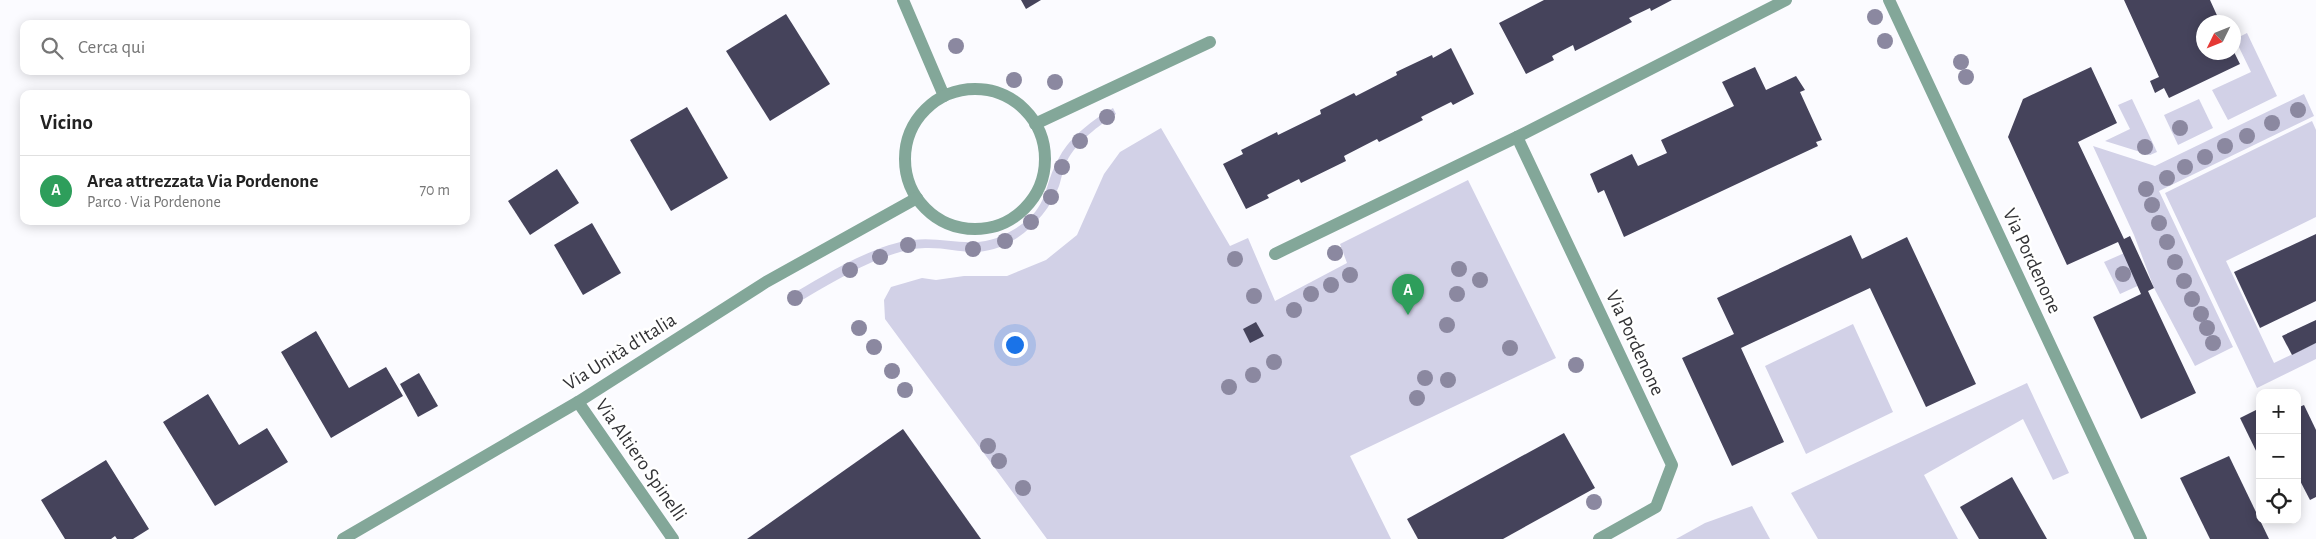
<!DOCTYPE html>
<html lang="it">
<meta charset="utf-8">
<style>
:root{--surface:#fff;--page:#f2f2f2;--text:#222;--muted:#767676;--line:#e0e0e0;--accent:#239070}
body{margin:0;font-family:"Alegreya Sans",sans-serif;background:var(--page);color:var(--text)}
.controls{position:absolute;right:15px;bottom:15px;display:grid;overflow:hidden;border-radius:10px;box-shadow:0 2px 12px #0003}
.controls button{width:45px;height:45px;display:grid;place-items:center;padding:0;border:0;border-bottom:1px solid var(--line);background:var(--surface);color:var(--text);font:25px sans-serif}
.compass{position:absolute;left:2196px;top:15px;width:45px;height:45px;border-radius:50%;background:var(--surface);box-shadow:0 2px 12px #0003;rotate:227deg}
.you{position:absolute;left:1014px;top:344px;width:18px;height:18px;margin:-12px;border:4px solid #fff;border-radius:50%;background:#1a73e8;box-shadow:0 0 0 8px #1a73e833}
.badge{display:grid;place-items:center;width:32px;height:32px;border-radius:50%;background:var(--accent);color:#fff;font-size:16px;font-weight:700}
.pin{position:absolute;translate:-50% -41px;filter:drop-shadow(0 1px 2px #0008)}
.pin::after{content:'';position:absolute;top:26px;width:18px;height:15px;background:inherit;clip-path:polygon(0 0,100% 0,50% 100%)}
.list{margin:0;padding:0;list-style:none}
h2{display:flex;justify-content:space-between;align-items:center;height:65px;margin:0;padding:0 20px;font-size:21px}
h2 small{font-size:16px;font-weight:400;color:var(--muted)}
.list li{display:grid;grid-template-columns:32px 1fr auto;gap:15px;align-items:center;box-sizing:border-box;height:70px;padding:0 20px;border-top:1px solid var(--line)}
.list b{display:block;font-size:19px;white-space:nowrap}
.list p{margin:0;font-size:16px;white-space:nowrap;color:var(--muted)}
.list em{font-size:16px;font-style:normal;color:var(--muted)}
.icon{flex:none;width:28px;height:28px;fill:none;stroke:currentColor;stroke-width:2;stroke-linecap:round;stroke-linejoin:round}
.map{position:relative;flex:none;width:2316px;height:539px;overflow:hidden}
.search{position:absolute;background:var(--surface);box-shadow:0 2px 12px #0003;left:20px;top:20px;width:450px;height:55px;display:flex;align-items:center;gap:12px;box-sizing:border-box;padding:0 18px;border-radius:10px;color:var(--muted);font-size:19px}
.panel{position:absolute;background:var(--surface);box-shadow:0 2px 12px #0003;left:20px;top:90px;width:450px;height:135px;border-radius:10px}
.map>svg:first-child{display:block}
</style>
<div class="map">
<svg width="2316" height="539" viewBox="0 0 2316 539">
<rect width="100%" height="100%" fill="#fbfbff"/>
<g fill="#d2d1e7">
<polygon points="2247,33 2277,96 2228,120 2212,90 2251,72 2235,39"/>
<polygon points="2304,94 2314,116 2159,191 2233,347 2195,366 2154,288 2134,235 2093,146 2155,166"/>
<polygon points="2132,99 2157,152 2150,155 2105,141 2130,129 2118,105"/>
<polygon points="2199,99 2213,128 2178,145 2164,115"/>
<path d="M1113,108L1116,114C1099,126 1077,141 1067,161C1063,168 1062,177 1059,186C1051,207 1036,225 1017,238C975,265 954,243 914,249C875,255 828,285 794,305L789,296C821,277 876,243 913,240C950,236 976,253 1013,230C1052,207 1041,188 1060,156C1071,136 1094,119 1113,108Z"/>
<polygon points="2312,121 2316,130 2316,217 2226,261 2274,363 2316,343 2316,359 2257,388 2165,193"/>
<polygon points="1161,128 1230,246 1248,238 1275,301 1347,263 1340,244 1468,180 1556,358 1350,456 1391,539 1047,539 885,319 884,300 891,287 922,278 936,280 964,276 1007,276 1046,260 1077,235 1104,174 1120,152"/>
<polygon points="2129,251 2144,283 2120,294 2104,262"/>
<polygon points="1853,324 1893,412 1806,454 1765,366"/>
<polygon points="2027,383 2069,473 2053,480 2023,419 1924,475 1958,539 1818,539 1791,493"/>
<polygon points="1752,506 1770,539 1676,539 1705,523"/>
</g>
<g fill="#45435b">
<polygon points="1021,0 1041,0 1026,9"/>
<polygon points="1544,0 1672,0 1651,11 1650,8 1629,18 1632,22 1575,51 1573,45 1552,56 1554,60 1526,74 1499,23"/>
<polygon points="2124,0 2210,0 2220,22 2204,22 2204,52 2234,52 2240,64 2169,98 2164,88 2155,93 2150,81 2159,77"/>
<polygon points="786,14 830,84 770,121 726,51"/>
<polygon points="1451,48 1474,94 1453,105 1451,102 1421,117 1423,120 1379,142 1377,139 1344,156 1346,161 1301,183 1299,179 1267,195 1269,198 1246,209 1223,164 1243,154 1241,150 1277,132 1278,135 1321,114 1320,110 1354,93 1356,96 1397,75 1396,72 1432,55 1433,58"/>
<polygon points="1755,67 1766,90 1796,76 1805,90 1800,92 1822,140 1816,142 1818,146 1624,237 1604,190 1598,193 1590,174 1632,154 1638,166 1667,153 1661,140 1734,106 1722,82"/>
<polygon points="2091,67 2117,123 2078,142 2124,239 2130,236 2154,288 2148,291 2196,393 2141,419 2093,317 2141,294 2118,242 2067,265 2008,137 2023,99"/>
<polygon points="687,107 728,178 671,211 630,140"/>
<polygon points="557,169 579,203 530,235 508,201"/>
<polygon points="592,223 621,273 583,295 554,245"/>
<polygon points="2316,234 2316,301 2260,328 2234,272"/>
<polygon points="1851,235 1862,259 1907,237 1976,384 1926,407 1870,288 1741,348 1784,442 1732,466 1682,358 1734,334 1717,298"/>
<polygon points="2316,320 2316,343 2292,355 2282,336"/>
<polygon points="1256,322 1264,336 1250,343 1243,329"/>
<polygon points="316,331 349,388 386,367 403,396 331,438 281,352"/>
<polygon points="419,373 438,406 418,417 400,384"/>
<polygon points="208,394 239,445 267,428 288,462 215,506 163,422"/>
<polygon points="2304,405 2316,430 2316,497 2310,500 2297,475 2297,408"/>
<polygon points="2260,408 2260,459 2240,418"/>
<polygon points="903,429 981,539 747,539"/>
<polygon points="1564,433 1595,488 1503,539 1418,539 1407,519"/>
<polygon points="2229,456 2269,539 2210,539 2180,478"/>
<polygon points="106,460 149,529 133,539 117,539 115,536 111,539 65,539 41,500"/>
<polygon points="2012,477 2047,539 1979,539 1960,507"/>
</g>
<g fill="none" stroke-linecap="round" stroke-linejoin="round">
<polyline stroke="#83a799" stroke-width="12" points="1035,124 1210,42"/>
<g stroke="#83a799" stroke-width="12">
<polyline points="903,0 944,96"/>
<polyline points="1889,0 2141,539"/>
<circle cx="975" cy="159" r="70"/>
<polyline points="1517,137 1672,465 1656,507 1599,539"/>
<polyline points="1275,254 1517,137 1786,0"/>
<polyline points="578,402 673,539"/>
<polyline points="343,539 578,402 766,282 917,198"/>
</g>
</g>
<g fill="#8b88a0">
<circle cx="1875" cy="17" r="8"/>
<circle cx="1885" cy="41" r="8"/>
<circle cx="956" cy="46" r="8"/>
<circle cx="1961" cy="62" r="8"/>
<circle cx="1966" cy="77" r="8"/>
<circle cx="1014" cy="80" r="8"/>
<circle cx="1055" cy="82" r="8"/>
<circle cx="2298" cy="110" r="8"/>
<circle cx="1107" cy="117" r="8"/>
<circle cx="2272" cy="123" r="8"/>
<circle cx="2180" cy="128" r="8"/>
<circle cx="2247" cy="136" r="8"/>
<circle cx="1080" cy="141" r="8"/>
<circle cx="2225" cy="146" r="8"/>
<circle cx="2145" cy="147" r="8"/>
<circle cx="2205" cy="157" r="8"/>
<circle cx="1062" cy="167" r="8"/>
<circle cx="2185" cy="167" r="8"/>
<circle cx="2167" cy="178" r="8"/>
<circle cx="2146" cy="189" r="8"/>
<circle cx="1051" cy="197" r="8"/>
<circle cx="2152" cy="205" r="8"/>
<circle cx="1031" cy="222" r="8"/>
<circle cx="2159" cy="223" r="8"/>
<circle cx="1005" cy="241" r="8"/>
<circle cx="2167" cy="242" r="8"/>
<circle cx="908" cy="245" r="8"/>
<circle cx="973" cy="249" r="8"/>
<circle cx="1335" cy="253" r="8"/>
<circle cx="880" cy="257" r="8"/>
<circle cx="1235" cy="259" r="8"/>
<circle cx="2175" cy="262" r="8"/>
<circle cx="1459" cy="269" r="8"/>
<circle cx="850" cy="270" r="8"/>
<circle cx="2123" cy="274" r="8"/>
<circle cx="1350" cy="275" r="8"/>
<circle cx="1480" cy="280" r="8"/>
<circle cx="2184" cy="281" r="8"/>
<circle cx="1331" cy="285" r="8"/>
<circle cx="1311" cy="294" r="8"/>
<circle cx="1457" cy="294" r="8"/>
<circle cx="1254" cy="296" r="8"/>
<circle cx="795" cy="298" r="8"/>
<circle cx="2192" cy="299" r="8"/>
<circle cx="1294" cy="310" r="8"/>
<circle cx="2201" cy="314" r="8"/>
<circle cx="1447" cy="325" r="8"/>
<circle cx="859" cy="328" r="8"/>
<circle cx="2207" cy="328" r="8"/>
<circle cx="2213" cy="343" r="8"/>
<circle cx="874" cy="347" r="8"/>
<circle cx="1510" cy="348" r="8"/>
<circle cx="1274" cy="362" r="8"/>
<circle cx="1576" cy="365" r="8"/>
<circle cx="892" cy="371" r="8"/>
<circle cx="1253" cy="375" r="8"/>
<circle cx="1425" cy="378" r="8"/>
<circle cx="1448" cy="380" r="8"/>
<circle cx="1229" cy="387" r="8"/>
<circle cx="905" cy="390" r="8"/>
<circle cx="1417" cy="398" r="8"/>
<circle cx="988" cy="446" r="8"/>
<circle cx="999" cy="461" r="8"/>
<circle cx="1023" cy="488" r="8"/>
<circle cx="1594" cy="502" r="8"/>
</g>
<g text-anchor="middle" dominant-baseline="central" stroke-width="5" stroke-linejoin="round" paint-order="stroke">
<g font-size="20" fill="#323235" stroke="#fff">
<text transform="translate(2032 261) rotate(65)">Via Pordenone</text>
<text transform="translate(1635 343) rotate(65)">Via Pordenone</text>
<text transform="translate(620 352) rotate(-32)">Via Unità d'Italia</text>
<text transform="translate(641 460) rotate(55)">Via Altiero Spinelli</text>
</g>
</g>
</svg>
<div class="controls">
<button>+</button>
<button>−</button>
<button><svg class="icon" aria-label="locate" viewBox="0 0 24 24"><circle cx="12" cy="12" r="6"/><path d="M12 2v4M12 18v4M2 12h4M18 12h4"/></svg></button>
</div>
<svg class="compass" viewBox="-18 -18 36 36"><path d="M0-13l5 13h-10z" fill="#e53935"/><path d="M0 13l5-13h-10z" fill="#767676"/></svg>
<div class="you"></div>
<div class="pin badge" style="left:1408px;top:315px;background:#2e9e5b">A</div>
<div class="search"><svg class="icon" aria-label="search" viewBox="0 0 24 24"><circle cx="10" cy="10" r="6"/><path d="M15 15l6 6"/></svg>Cerca qui</div>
<section class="panel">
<h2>Vicino<small></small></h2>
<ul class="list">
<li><span class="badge" style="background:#2e9e5b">A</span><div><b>Area attrezzata Via Pordenone</b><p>Parco · Via Pordenone</p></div><em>70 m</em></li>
</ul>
</section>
</div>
